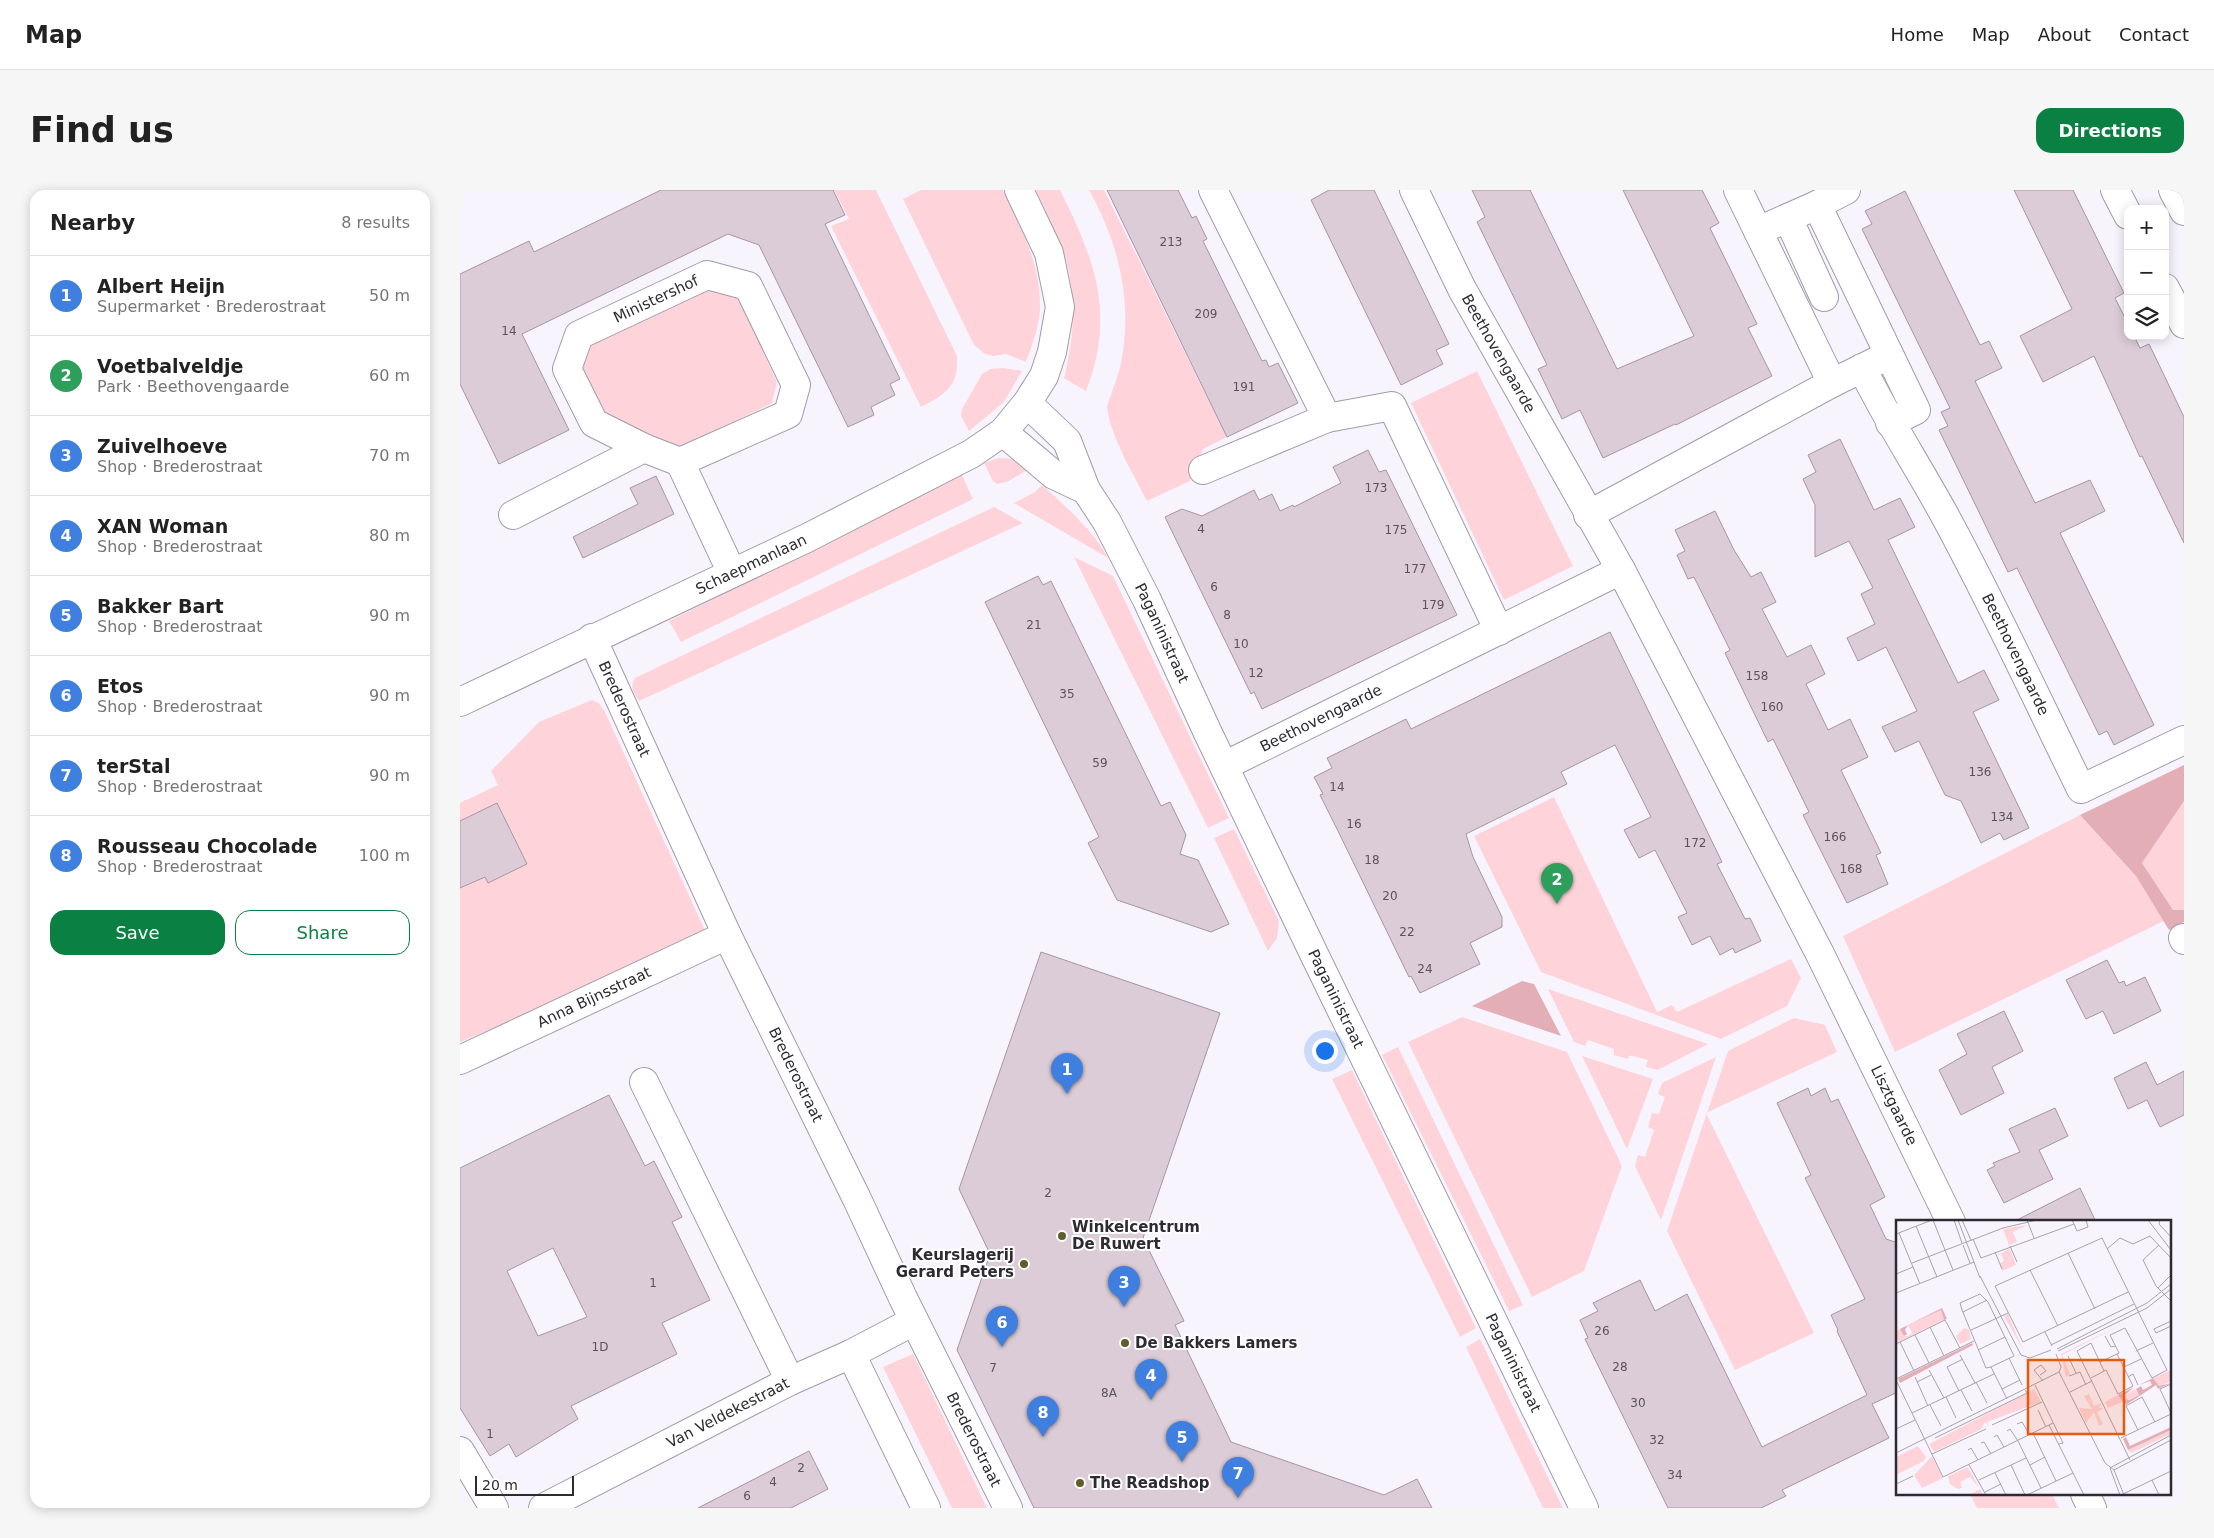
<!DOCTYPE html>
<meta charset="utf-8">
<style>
:root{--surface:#fff;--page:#f6f6f6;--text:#222;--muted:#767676;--line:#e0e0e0;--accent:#0b8043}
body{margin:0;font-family:"DejaVu Sans",sans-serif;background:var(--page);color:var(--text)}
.controls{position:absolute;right:15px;top:15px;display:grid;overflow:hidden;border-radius:10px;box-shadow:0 2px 12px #0003}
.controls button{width:45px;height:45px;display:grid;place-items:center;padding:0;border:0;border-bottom:1px solid var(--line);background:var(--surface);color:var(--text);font:25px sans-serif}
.scale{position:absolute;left:15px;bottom:12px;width:99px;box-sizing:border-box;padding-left:5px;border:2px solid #2d2b31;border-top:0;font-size:14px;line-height:18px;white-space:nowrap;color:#2d2b31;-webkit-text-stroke:4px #fff;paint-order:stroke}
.you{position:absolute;left:864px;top:860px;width:18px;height:18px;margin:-12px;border:4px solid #fff;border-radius:50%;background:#1a73e8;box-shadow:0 0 0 8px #1a73e833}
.badge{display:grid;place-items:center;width:32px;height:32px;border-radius:50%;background:var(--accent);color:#fff;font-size:16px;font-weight:700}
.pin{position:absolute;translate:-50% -41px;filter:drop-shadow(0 1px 2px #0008)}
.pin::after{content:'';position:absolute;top:26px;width:18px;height:15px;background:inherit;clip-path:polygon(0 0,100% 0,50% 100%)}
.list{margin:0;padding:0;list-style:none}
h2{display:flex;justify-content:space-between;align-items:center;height:65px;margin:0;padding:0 20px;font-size:21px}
h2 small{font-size:16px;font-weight:400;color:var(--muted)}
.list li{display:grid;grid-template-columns:32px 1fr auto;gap:15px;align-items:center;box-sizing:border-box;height:80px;padding:0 20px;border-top:1px solid var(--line)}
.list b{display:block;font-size:19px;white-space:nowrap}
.list p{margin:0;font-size:16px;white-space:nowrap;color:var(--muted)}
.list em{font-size:16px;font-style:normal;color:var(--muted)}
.actions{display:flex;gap:10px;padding:15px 20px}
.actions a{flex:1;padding:11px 0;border:1px solid var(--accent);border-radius:15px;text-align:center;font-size:18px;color:var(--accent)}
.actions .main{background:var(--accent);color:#fff}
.icon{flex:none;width:28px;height:28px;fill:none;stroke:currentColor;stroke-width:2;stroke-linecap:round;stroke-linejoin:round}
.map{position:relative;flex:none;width:1724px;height:1318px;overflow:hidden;border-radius:15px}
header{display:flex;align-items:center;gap:30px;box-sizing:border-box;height:70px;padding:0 25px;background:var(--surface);border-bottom:1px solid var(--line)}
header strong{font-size:24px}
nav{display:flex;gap:28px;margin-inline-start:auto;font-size:18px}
.intro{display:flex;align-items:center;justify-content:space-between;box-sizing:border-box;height:120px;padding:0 30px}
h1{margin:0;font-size:35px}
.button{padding:12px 22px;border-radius:15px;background:var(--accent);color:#fff;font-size:18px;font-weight:700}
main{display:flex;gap:30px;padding:0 30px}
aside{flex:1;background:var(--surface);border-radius:15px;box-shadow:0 2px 12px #0003}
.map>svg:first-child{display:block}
</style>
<header>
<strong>Map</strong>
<nav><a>Home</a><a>Map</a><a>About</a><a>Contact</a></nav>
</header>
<div class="intro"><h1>Find us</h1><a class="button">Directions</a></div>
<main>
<aside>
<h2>Nearby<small>8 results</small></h2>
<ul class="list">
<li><span class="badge" style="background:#3f7fe0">1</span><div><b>Albert Heijn</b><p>Supermarket · Brederostraat</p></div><em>50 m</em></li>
<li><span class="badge" style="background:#2e9e5b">2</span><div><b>Voetbalveldje</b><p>Park · Beethovengaarde</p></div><em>60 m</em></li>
<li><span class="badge" style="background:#3f7fe0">3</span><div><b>Zuivelhoeve</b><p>Shop · Brederostraat</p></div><em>70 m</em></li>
<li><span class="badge" style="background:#3f7fe0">4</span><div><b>XAN Woman</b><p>Shop · Brederostraat</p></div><em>80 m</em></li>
<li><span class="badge" style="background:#3f7fe0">5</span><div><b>Bakker Bart</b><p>Shop · Brederostraat</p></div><em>90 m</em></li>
<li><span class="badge" style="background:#3f7fe0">6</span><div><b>Etos</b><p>Shop · Brederostraat</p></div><em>90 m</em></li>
<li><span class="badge" style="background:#3f7fe0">7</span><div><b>terStal</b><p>Shop · Brederostraat</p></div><em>90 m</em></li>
<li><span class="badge" style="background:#3f7fe0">8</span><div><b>Rousseau Chocolade</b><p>Shop · Brederostraat</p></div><em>100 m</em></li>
</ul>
<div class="actions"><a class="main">Save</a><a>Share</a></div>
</aside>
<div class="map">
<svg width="1724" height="1318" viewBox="0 0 1724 1318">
<rect width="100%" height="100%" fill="#f8f4fe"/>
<g fill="#fed4da">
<path d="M374,0H416L497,166C499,196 486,204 461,217L371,36L389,29Z"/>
<path d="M461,0H543L544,2C563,39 581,77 580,119C579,138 572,155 566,172L546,164L533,166L525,164L514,155L443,9Z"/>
<path d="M576,0H600C635,70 656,124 626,201L604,188C614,149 617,109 606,70C599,47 586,23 576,0Z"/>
<path d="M629,0H644L767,247L743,259L730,291L687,311C673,283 651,248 647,217C651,202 658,188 661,173C673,112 659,54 629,0Z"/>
<polygon points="255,96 278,106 317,192 312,213 220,258 147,229 120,176 133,153"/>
<polygon points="543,178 562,181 544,212 509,241 501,226 502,219 522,184 530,179"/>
<polygon points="1017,181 1113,376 1044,410 951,213"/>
<polygon points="539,268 556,269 569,279 547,292 537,294 533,291 524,273"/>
<polygon points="502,285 513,309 221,452 209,431"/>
<path d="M582,295C606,317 633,340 648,368L554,313L575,302Z"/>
<path d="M534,317L563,333L179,511C174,503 169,497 175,488Z"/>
<polygon points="614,367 653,386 769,628 748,638"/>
<polygon points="132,510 139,513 145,522 248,747 0,852 0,613 38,595 31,581 79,532"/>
<polygon points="1094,607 1197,822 1212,815 1217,822 1331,769 1341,788 1327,816 1261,849 1081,782 1014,646"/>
<polygon points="1724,611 1724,720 1713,720 1682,673"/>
<polygon points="1620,625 1676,686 1704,731 1435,862 1383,746"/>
<polygon points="774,639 819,731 817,748 808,761 754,648"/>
<polygon points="1088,799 1248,854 1198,880 1186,877 1188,870 1169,865 1168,869 1154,865 1154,859 1128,850 1125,856 1114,852"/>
<polygon points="1002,827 1107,862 1162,976 1124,1081 1072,1107 948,852"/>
<polygon points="1334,828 1365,835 1377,862 1246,923 1354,1143 1275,1180 1207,1041 1268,861"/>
<polygon points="938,857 1063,1115 1049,1121 922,865"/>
<polygon points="1122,866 1193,889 1167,959"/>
<polygon points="1256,867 1201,1030 1175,976 1178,965 1185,967 1194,940 1188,937 1192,923 1199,924 1205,907 1198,904 1202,893"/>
<polygon points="892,880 1016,1138 1000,1147 872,889"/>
<polygon points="1020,1149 1103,1318 1083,1318 1006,1157"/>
<polygon points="453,1164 527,1318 492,1318 423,1177"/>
<polygon points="1510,1304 1592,1304 1599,1318 1517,1318"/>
</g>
<g fill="#e4aeb6">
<polygon points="1724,575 1724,611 1682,673 1713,720 1724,720 1724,732 1709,740 1676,686 1620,625"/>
<polygon points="1062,791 1074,794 1101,846 1012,816"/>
</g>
<g fill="#dcccd7" stroke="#a596a1" fill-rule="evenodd">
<polygon points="201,0 373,0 385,25 365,34 440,189 430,194 435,205 411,217 414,225 388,237 299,55 268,44 62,144 109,240 39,274 0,194 0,84 69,51 74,62"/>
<polygon points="647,0 718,0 732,28 736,26 747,49 743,51 802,171 806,170 809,177 818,173 838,213 767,247"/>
<polygon points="869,0 914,0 989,154 976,160 983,174 941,195 851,10"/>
<polygon points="1012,0 1070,0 1157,179 1234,146 1163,0 1242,0 1259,33 1250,38 1297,134 1288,138 1312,186 1216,235 1215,234 1143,268 1120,220 1102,229 1078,179 1087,175 1017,32 1025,27"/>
<polygon points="1554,0 1613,0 1664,103 1655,108 1668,134 1668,146 1674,146 1680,158 1689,154 1703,183 1724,227 1724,353 1682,266 1680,267 1634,166 1583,192 1560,146 1612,119"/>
<polygon points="1445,1 1520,155 1529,151 1542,178 1515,191 1575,313 1630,290 1645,321 1600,343 1694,535 1654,555 1647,541 1639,545 1557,378 1548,382 1516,316 1479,240 1488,236 1481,222 1490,218 1402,39 1412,34 1405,21"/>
<polygon points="1380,249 1414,320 1440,308 1455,337 1428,350 1498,493 1524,480 1539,510 1513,522 1569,638 1544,650 1540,643 1521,653 1501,611 1485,605 1459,551 1435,562 1422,537 1457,521 1426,457 1398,471 1387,448 1415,434 1401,404 1413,398 1389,351 1355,367 1355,315 1343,289 1356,282 1348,265"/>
<polygon points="908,260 919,282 926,280 997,425 802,519 794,502 791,504 705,327 722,319 742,326 794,300 799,310 812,304 820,321 833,315 834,317 881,293 873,277"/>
<polygon points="196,286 214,324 123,368 113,347 178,314 170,298"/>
<polygon points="1255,321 1274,360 1291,387 1301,382 1316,412 1302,419 1327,467 1351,455 1365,484 1346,494 1368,540 1390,529 1408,567 1381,580 1421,663 1416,665 1428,694 1387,713 1343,625 1349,622 1325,573 1313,549 1308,552 1265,463 1270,460 1234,387 1228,389 1217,365 1225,361 1215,340"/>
<polygon points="578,386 583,395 591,391 701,616 710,612 726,645 720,664 738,670 769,734 751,742 657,710 628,653 639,647 525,412"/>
<polygon points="1150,442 1262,672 1257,674 1285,729 1290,728 1301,751 1275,763 1273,758 1260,765 1250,746 1232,755 1218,727 1227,723 1195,660 1179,668 1164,640 1191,627 1155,555 1101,582 1107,594 1006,644 1013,667 1042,727 1042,737 1010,753 1020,774 960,803 951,786 949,787 879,643 860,605 863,604 854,587 872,578 867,568 946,529 951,539"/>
<polygon points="37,613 67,674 28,693 25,687 0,698 0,631"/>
<polygon points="581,762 760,823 683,1048 724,1131 715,1135 771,1252 924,1305 957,1289 972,1318 574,1318 497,1160 530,1064 499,999"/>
<polygon points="1647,770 1659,793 1664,791 1666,796 1685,787 1701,821 1654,844 1643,821 1626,829 1606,790"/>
<polygon points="1544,821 1563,861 1532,877 1544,903 1501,925 1479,880 1507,864 1497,844"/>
<polygon points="1686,872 1697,895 1724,881 1724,925 1700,937 1687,910 1668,919 1654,888"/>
<polygon points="1348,898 1351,906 1365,898 1371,912 1378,909 1425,1007 1410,1015 1426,1049 1438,1053 1438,1202 1412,1214 1429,1248 1322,1300 1326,1306 1301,1318 1208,1318 1125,1149 1128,1148 1120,1130 1138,1121 1133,1113 1180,1090 1195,1121 1227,1104 1302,1257 1407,1205 1377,1141 1378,1140 1371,1125 1405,1109 1345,988 1351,985 1317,913"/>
<path d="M149,905L185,976L194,971L222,1027L212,1032L250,1110L202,1133L217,1164L111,1216L118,1229L56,1267L49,1254L30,1266L0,1218V978ZM93,1058L127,1127L78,1146L47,1081Z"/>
<polygon points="1595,918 1608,946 1579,960 1593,989 1544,1013 1527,980 1535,976 1533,973 1560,962 1549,939"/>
<polygon points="1620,998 1636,1032 1553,1032"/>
<polygon points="349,1261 368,1299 331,1318 238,1318"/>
</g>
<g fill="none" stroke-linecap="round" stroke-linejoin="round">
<defs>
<g id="minor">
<polyline points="753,0 867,228"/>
<path id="s1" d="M954,0L1002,99L1161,380L1360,764L1491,1032"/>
<polyline points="1278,0 1372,193"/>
<polyline points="1655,0 1668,25"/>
<polyline points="1713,0 1724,21"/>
<polyline points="1357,15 1456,220 1430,233"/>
<polyline points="1328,28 1364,107"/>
<polyline points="1298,41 1357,15 1386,0"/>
<polyline points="1705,98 1724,134"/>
<path id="s2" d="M1402,178C1427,229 1457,275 1484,324C1533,414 1576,507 1621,599L1724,550"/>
<path id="s3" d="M567,213L607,251L626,300L647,332L687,410L747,541L855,766L1124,1318"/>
<polyline points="543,242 594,285 626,300"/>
<polyline points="220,272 328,224 336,195 288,96 247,85 119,145 107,179 134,233 184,258 220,272 272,383"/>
<polyline points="743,280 867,228 932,216 1039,441"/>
<polyline points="53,325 184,258"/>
<polyline points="1128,325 1372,193 1429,165"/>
<path id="s4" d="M132,448L267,745L397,1009L443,1108L548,1318"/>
<path id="s5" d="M764,576L1161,380"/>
<polyline points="1723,748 1724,750"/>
<path id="s6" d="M0,870L267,745"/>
<polyline points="184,892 330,1191"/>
<polyline points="391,1164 466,1318"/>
<polyline points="0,1261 34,1318"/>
<polyline points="1625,1304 1632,1318"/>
<path id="s7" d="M83,1318L330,1191L391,1164L454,1131"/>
</g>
<g id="tertiary">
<path id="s8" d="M0,512L347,348L511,264L543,242L567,213L584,186L592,162L600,117L589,63L559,0"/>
</g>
</defs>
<use href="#minor" stroke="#a19baa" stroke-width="30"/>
<use href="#tertiary" stroke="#a19baa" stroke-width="30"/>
<use href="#minor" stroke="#fff" stroke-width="28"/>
<use href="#tertiary" stroke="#fff" stroke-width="28"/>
</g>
<g fill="#605d29" stroke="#fff" stroke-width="2">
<circle cx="602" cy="1046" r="5"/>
<circle cx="564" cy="1074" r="5"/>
<circle cx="665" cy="1153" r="5"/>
<circle cx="620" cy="1293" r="5"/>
</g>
<g text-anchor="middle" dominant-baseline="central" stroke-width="4" stroke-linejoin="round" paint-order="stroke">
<g font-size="12" fill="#59535a">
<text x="711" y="52">213</text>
<text x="746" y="124">209</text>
<text x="49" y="141">14</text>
<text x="784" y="197">191</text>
<text x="916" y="298">173</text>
<text x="741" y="339">4</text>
<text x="936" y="340">175</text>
<text x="955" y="379">177</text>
<text x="754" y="397">6</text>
<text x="973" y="415">179</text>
<text x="767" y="425">8</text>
<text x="574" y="435">21</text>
<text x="781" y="454">10</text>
<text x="796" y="483">12</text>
<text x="1297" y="486">158</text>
<text x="607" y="504">35</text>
<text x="1312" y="517">160</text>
<text x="640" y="573">59</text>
<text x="1520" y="582">136</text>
<text x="877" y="597">14</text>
<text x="1542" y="627">134</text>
<text x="894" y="634">16</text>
<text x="1375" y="647">166</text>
<text x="1235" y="653">172</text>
<text x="912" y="670">18</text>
<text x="1391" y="679">168</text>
<text x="930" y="706">20</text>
<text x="947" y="742">22</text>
<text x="965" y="779">24</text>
<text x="588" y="1003">2</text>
<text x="193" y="1093">1</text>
<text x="1142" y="1141">26</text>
<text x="140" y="1157">1D</text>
<text x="1160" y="1177">28</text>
<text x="533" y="1178">7</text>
<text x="649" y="1203">8A</text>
<text x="1178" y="1213">30</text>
<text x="30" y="1244">1</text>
<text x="1197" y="1250">32</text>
<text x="341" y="1278">2</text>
<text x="1215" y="1285">34</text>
<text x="313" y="1292">4</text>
<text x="287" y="1306">6</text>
</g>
<g font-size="15" fill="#2d2b31" stroke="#fff">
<text transform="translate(196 109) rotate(-25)">Ministershof</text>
<text stroke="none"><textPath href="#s1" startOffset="184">Beethovengaarde</textPath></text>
<text stroke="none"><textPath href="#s8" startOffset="322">Schaepmanlaan</textPath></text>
<text stroke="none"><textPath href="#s3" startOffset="270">Paganinistraat</textPath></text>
<text stroke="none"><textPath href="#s2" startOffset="325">Beethovengaarde</textPath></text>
<text stroke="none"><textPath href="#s4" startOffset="78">Brederostraat</textPath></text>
<text stroke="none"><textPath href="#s5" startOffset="108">Beethovengaarde</textPath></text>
<text stroke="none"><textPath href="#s6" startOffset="148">Anna Bijnsstraat</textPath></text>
<text stroke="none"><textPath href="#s3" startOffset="675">Paganinistraat</textPath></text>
<text stroke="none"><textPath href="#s4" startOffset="482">Brederostraat</textPath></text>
<text stroke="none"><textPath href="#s1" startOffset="1034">Lisztgaarde</textPath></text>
<text stroke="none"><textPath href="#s3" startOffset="1080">Paganinistraat</textPath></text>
<text stroke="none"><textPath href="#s7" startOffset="208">Van Veldekestraat</textPath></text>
<text stroke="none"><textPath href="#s4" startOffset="888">Brederostraat</textPath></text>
</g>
<g font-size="15" font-weight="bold" fill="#2d2b31" stroke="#fff" text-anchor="start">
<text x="612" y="1037">Winkelcentrum<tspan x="612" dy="17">De Ruwert</tspan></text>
<text x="554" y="1065" text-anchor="end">Keurslagerij<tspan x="554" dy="17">Gerard Peters</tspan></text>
<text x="675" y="1153">De Bakkers Lamers</text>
<text x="630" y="1293">The Readshop</text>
</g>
</g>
<g transform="translate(1436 1030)">
<rect width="275" height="275" fill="#f8f4fe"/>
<path d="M132,5L117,12L121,22L113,25L107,9ZM114,29L120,45L106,51L104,43L108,41L105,34L101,35ZM45,90L48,100L0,123V111L4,109L8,116H12L16,113L12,105ZM112,94L121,116L130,135L108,96ZM241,97L166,135L174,154L170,157L165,134ZM68,108L73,110L75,119L64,124L60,116ZM275,150V161L263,167L257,158ZM138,169L145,182L91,202L93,207L89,202L85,209L38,232L33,224ZM239,169L243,175L212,188L209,182L222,175L225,178ZM193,174L198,186L206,183L203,188H208L201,192L207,204L203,206L198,192L190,203L183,188L196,189L188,176ZM275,210V214L235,233L232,230ZM22,226L30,237L28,241L0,255V237ZM36,236L47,258L26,268L18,255ZM72,247L86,273L89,275H73L84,269L74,257L64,262L66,268L62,269L54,264L52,256Z" fill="#fed4da"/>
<path d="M46,88L51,99L48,100L45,90L12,105L9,110L11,114L8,116L4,109L0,111ZM76,123L77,125L4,163L2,159ZM257,158L263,166L275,163L262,169L260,165L230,185L222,175L238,167L226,178L233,180L243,175L240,169L245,166L247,170L256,165L254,161L243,165ZM275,207V210L232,230L227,219L230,217L234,226Z" fill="#e4aeb6"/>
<path fill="none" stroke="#a7a4ac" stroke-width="1" d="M37,0L57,50M58,0L66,23M62,0L84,58M66,0L75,20M131,0L138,18M252,0L275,30M264,0L263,4L275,17M178,4L181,11L192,7L190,0M20,6L41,57M3,13L24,64M0,14L36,0M77,19L85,38L178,4L176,0M67,25L74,43M263,25L247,40L260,66L275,81M114,26L121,42M211,29L224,18L237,24L254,16L275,38M99,32L106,49M172,33L199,89M16,43L107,8L141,0M134,50L162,106M0,54L17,47M84,56L125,135L134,138L155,130M262,68L275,55M0,73L78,42M67,92L91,80M275,101L258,109L260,113L275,106M34,107L48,136M75,110L112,93M149,112L156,126M19,115L33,143M209,116L215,127L220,126M4,122L18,151M0,124L49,100L64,128M155,125L238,84M161,129L251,83L275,64M82,130L109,117M162,131L251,88L275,69M240,131L257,123M160,134L165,147L163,152L209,243L218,250M64,135L79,163M172,136L180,153M113,138L126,165M204,142L223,133L214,115L229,108L256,158L271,150L206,18L99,66L127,122L232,72M95,147L118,136L92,82L84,74L64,83L66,90L90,148L95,147L111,179M228,147L245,139M33,150L48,178M210,150L222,174L237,166L221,134M208,151L195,123L181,131L234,240M144,155L150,151L145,145L138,150L147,161M173,156L184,152L190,165M19,157L32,186M232,157L237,154L242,165M195,158L210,150M0,159L78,121M0,160L47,257L157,203M21,162L35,155M80,162L91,183M275,164L264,169L275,193M139,165L167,223L163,224M106,169L124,160M65,170L76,191M63,171L51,147L67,139M174,172L196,161M50,177L60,198M34,185L45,206M142,190L150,207M16,193L98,154M121,204L126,202L134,215M96,205L146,182M153,205L188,275M0,209L19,200M242,210L230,186L246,177L259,202M111,211L114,209L122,221L145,268M137,213L160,261M98,217L101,215L108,227M39,218L131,173L129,170M225,218L275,194M85,223L88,222L95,234M72,230L75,228L82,240M0,233L163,152M36,234L90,209M73,245L90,275M115,245L129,275M134,245L149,237M214,248L275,215M214,248L224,275M218,250L275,220M218,250L228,275M99,253L110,275M83,260L130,238M256,260L263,275M0,264L17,256M89,272L105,264M131,275L177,253M225,275L275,251"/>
<path fill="#e8590c" fill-opacity="0.15" stroke="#e8590c" stroke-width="2.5" d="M132,140H228V214H132Z"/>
<rect width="275" height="275" fill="none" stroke="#2d2b31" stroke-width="2.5"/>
</g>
</svg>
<div class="controls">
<button>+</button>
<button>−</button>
<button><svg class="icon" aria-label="layers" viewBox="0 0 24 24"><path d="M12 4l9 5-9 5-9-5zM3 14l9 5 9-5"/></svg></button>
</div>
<div class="scale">20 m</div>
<div class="you"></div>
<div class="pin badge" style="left:607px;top:904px;background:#3f7fe0">1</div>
<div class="pin badge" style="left:1097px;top:714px;background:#2e9e5b">2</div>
<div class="pin badge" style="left:664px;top:1117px;background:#3f7fe0">3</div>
<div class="pin badge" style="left:691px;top:1210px;background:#3f7fe0">4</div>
<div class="pin badge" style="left:722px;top:1272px;background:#3f7fe0">5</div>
<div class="pin badge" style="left:542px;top:1157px;background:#3f7fe0">6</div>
<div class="pin badge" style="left:778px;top:1308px;background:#3f7fe0">7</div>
<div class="pin badge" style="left:583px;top:1247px;background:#3f7fe0">8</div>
</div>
</main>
